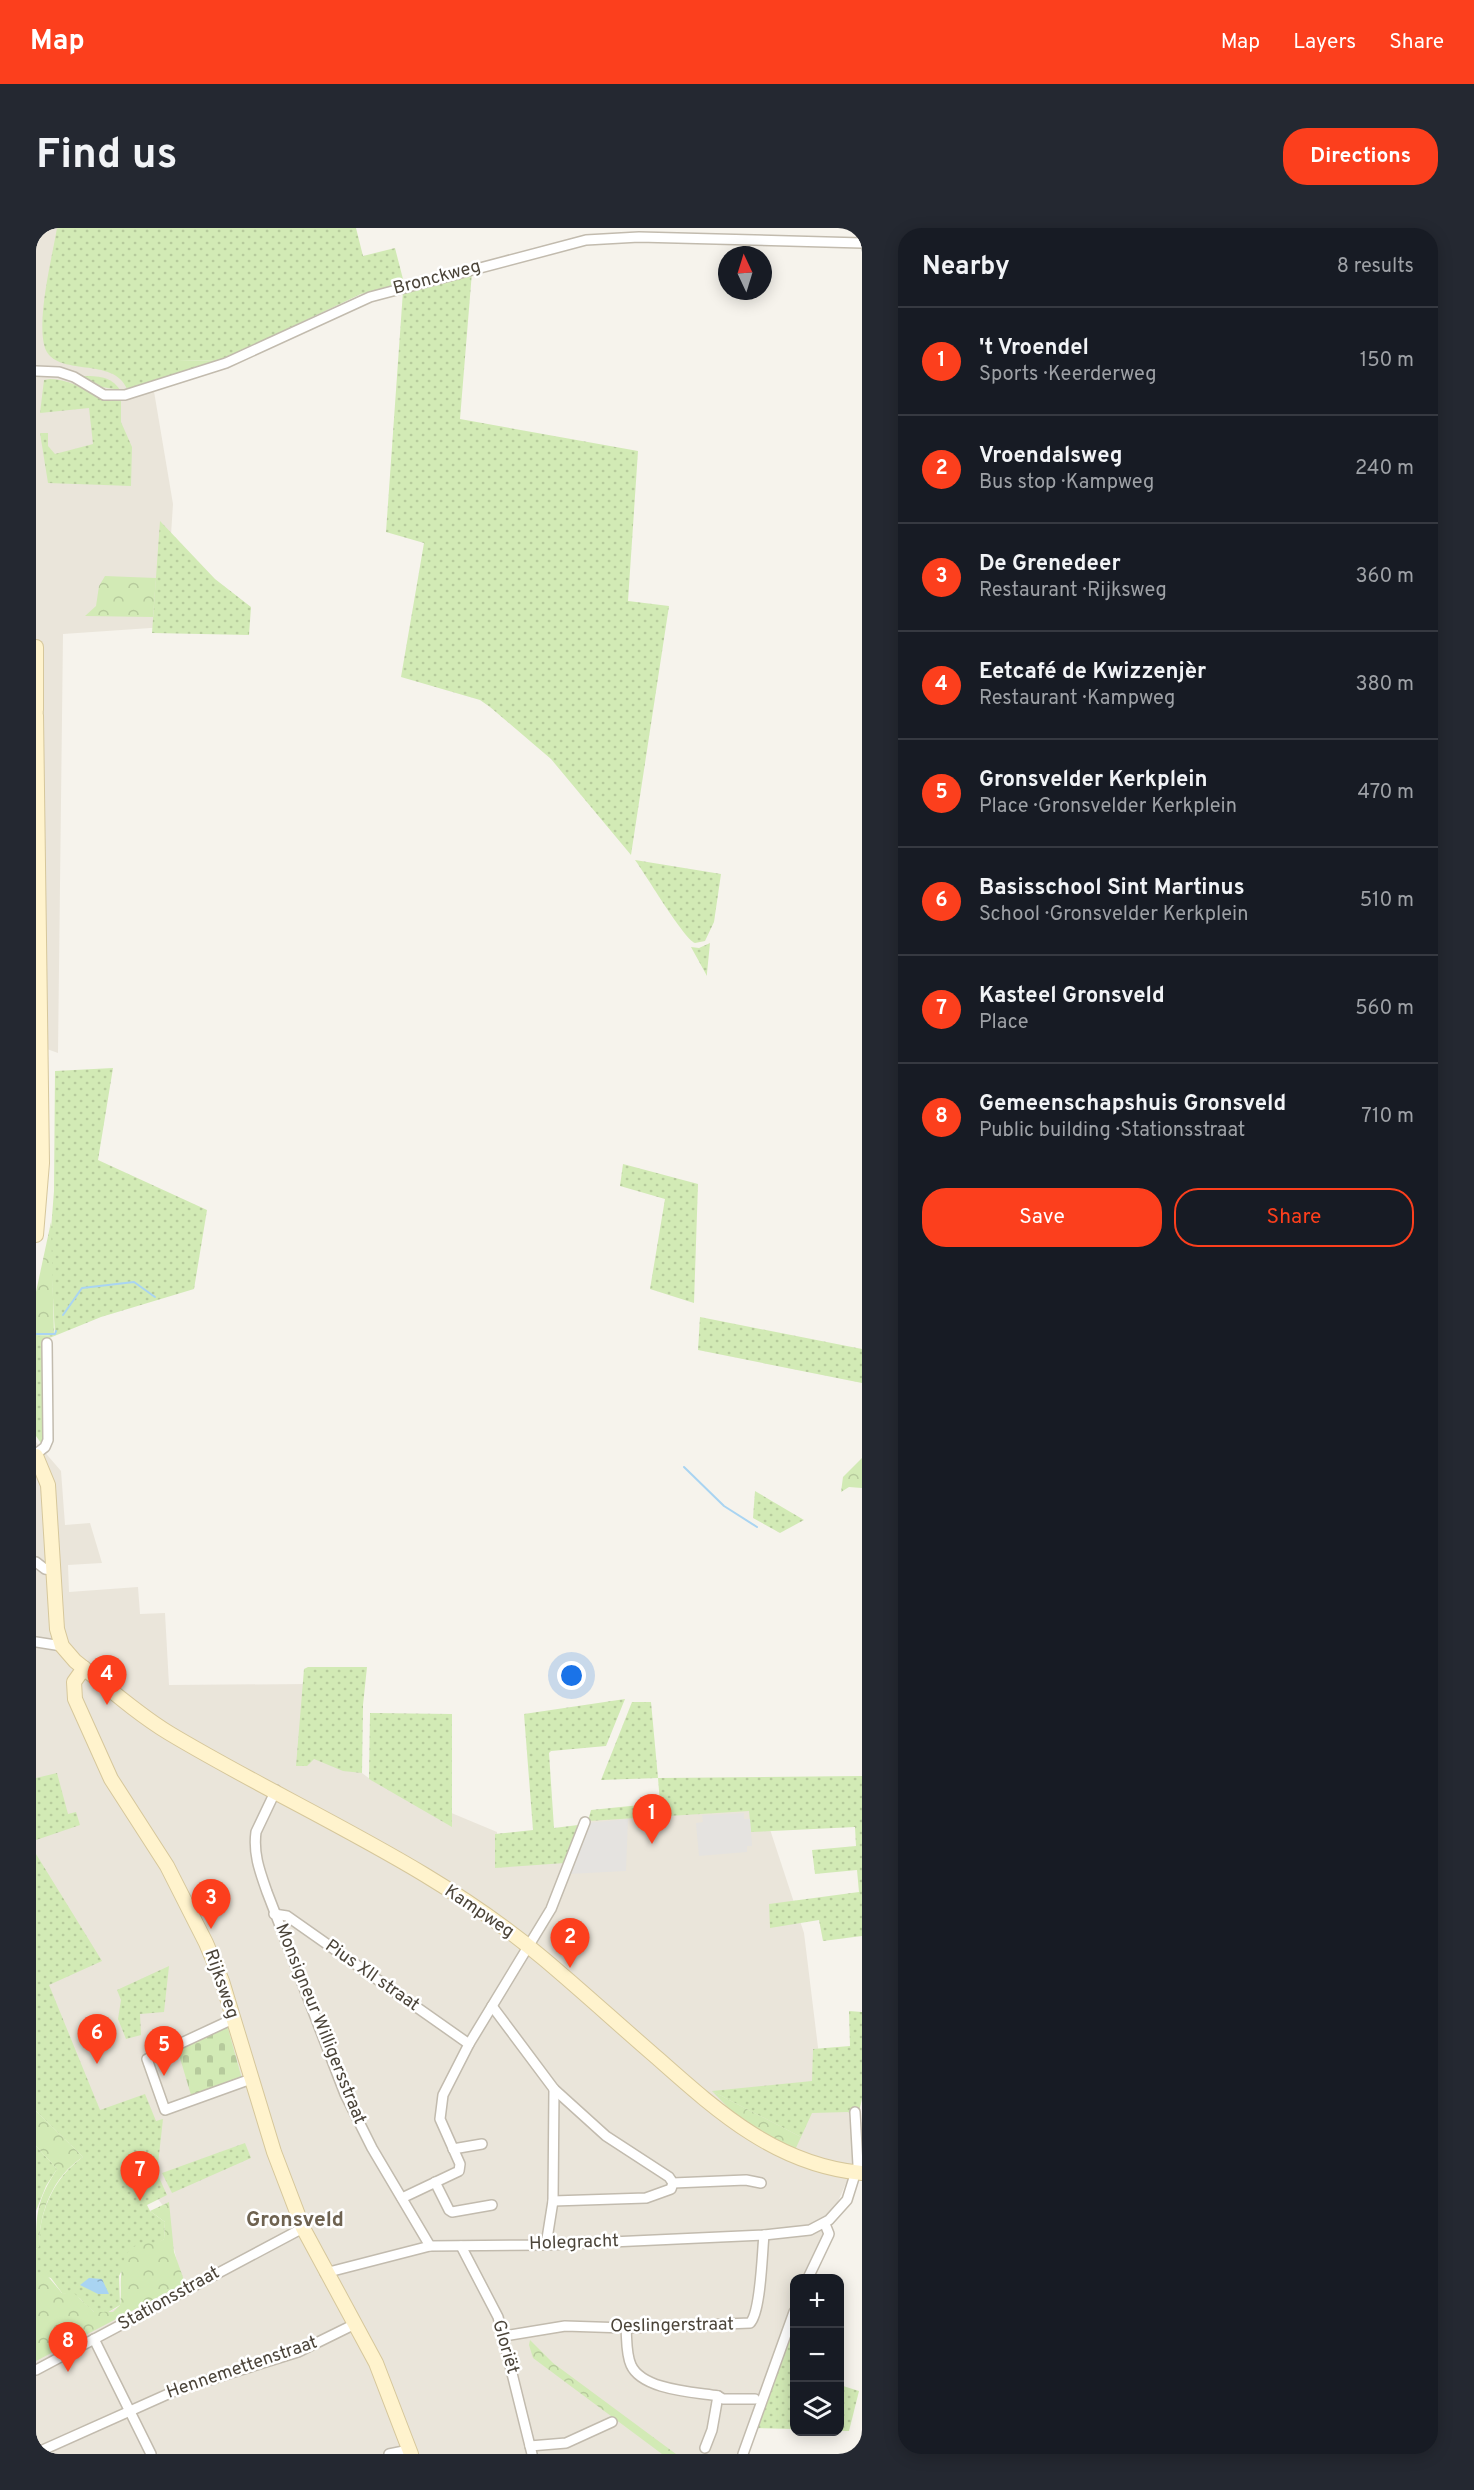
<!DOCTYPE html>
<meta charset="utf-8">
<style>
:root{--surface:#171b24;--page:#242831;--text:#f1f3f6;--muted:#9ea1a6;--line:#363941;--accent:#fc3f1d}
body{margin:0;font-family:Overpass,sans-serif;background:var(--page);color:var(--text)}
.controls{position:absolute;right:18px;bottom:18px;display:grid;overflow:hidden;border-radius:12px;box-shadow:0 3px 15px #0003}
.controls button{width:54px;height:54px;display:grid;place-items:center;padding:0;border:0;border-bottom:2px solid var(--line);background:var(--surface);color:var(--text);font:30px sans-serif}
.compass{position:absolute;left:682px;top:18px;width:54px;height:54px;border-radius:50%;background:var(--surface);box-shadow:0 3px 15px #0003;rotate:356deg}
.you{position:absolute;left:536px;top:1448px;width:21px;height:21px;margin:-15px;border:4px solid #fff;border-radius:50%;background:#1a73e8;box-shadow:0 0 0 9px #1a73e833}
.badge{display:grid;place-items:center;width:39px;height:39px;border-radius:50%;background:var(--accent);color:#fff;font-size:20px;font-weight:700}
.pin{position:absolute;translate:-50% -50px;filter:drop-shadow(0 2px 3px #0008)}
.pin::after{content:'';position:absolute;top:32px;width:21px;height:18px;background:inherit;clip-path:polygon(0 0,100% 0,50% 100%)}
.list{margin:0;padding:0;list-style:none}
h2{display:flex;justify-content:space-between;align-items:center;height:78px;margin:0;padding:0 24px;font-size:26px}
h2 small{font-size:20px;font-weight:400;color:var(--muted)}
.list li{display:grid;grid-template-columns:39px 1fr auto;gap:18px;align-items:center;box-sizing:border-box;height:108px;padding:0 24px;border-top:2px solid var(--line)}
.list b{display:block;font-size:22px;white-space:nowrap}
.list p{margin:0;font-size:20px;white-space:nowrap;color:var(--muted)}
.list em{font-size:20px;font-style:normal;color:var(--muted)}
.actions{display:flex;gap:12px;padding:18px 24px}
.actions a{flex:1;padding:14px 0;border:2px solid var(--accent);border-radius:24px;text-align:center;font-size:21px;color:var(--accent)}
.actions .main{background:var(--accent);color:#fff}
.icon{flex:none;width:33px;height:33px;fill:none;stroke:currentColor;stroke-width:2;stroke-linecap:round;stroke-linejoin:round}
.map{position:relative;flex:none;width:826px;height:2226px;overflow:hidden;border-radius:24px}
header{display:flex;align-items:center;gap:36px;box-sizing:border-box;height:84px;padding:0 30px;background:var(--accent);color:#fff}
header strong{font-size:28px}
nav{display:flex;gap:33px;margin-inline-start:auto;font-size:21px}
.intro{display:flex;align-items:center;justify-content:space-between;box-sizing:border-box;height:144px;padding:0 36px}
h1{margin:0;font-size:42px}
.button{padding:15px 27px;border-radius:24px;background:var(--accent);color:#fff;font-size:21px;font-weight:700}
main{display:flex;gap:36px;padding:0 36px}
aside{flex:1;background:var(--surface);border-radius:24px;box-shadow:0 3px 15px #0003}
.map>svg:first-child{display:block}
</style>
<header>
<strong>Map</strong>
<nav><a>Map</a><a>Layers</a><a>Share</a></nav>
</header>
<div class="intro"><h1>Find us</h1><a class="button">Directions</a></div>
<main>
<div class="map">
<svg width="826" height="2226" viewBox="0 0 826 2226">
<defs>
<pattern id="green-dots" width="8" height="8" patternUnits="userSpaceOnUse" patternTransform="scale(1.5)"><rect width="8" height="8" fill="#d2eab5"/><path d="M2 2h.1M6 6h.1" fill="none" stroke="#b6ca9c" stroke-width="1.8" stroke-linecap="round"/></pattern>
<pattern id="forest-crowns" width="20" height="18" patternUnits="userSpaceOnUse" patternTransform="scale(1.5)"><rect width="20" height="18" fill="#d2eab5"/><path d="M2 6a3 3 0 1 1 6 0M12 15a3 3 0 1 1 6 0" fill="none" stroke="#b6ca9c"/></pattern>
<pattern id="cemetery-stones" width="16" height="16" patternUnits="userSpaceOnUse" patternTransform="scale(1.5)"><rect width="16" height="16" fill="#d2eab5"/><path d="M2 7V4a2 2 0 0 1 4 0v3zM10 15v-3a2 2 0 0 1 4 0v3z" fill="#b6ca9c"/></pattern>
<pattern id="water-ripples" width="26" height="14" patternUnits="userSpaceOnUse" patternTransform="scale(1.5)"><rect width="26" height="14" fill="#a9d4f2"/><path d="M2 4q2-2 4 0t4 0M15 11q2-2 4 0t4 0" fill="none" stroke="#8caec5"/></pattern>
</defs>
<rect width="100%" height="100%" fill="#f6f3ec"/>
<g fill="#eae5da">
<polygon points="0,0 31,0 110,116 137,276 129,399 27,406 22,825 0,817"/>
<polygon points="0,1214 25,1243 29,1297 54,1295 66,1335 32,1337 33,1364 102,1359 104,1386 129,1385 133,1457 271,1456 267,1525 326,1545 334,1551 461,1604 461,1638 531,1627 554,1587 726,1577 768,1705 786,1852 826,1895 826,1918 769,2050 758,2050 758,2076 752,2112 733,2157 713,2226 0,2226 0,2123 144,2046 128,1979 64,1894 5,1749 0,1639"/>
</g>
<g fill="url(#green-dots)">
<path d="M21,0H320L327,28L359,20L368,55L325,66L184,133L142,132V149L91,161C78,128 20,150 9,120C0,92 16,30 21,0Z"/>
<polygon points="436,44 424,191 602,223 592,373 633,378 595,627 515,531 454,479 444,472 365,449 388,315 350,304 367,63"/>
<path d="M46,148C62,148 75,148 84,162L66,159Z"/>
<path d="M14,151C40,151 59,172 85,172V194L96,219L95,258L12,255L4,205H12V218L19,226L57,216L53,180L4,185L8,152Z"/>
<polygon points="124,293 179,351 215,379 213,407 116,405"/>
<path d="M599,632L685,646L678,694L669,713L659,715C648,711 610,647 599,632Z"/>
<polygon points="674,715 671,745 671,748 655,719 663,720"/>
<polygon points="77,840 62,932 171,982 158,1061 65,1089 11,1111 7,1218 0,1208 0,1108 19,1107 14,1014 18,963 19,843"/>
<polygon points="587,936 662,956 658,1075 614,1061 629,971 584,958"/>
<polygon points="664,1089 826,1121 826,1155 662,1122"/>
<polygon points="719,1263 768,1292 744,1305 717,1290"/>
<polygon points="272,1439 331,1439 327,1477 326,1545 307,1543 278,1531 271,1538 260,1538 268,1441"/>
<polygon points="589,1471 570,1518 515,1523 513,1525 518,1600 542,1597 529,1635 459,1640 459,1606 497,1602 488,1486"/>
<polygon points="596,1474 615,1474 622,1550 826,1548 826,1708 787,1713 783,1692 734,1700 733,1676 823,1664 821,1642 779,1646 776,1622 820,1618 819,1599 715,1604 713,1583 552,1593 555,1582 624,1575 622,1550 565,1552"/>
<polygon points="334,1485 416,1486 416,1599 333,1551"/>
<polygon points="21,1545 32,1586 40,1584 44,1597 0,1612 0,1550"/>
<path d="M0,1626L66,1733L13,1757L64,1882L109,1866L120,1893L127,1891L121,1945L131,1967L111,1977L114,1983L129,1994L128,2011L123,2015L98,2019L83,2048L84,2077L71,2085L58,2084C39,2068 51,2071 26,2065L15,2050L0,2046V2021L3,2018C3,1984 18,1949 47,1929L0,1883Z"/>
<polygon points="133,1738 128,1784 104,1786 105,1807 90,1811 82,1791 85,1772 81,1762"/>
<polygon points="813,1783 826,1784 826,1871 821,1892 812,1884 776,1885 765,1909 676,1863 776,1853 777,1821 814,1818"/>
<polygon points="209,1915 215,1930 136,1965 126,1945"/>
<polygon points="0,1918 21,1941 10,1958 0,1983"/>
<polygon points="758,2087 758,2201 717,2200"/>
<polygon points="804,2157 823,2163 813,2203 804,2203"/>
</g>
<g fill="url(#forest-crowns)">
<polygon points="142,132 184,133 142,149"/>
<polygon points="69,348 120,350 117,389 49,388 60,378 63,358"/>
<polygon points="15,994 18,1107 0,1108 0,1064"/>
<polygon points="826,1230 826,1260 813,1259 805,1264 807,1249"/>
<polygon points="676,1863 765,1909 759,1922 704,1892"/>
<path d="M0,1883L47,1929C17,1948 3,1984 3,2019L0,2021C0,1984 1,1973 21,1941L0,1918Z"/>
<path d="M133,1974L138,2024L149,2055L0,2133V2046L9,2045L26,2065L39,2066L58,2084H77L84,2077C87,2061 79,2025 102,2017C111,2013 119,2018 128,2011L129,1994L114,1983Z"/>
<polygon points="494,2112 517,2135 640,2226 626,2226 497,2130 493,2117"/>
</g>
<polygon fill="url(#cemetery-stones)" points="191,1797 206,1851 155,1867 141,1820"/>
<g fill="#e5e3e0">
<polygon points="708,1585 708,1591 714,1591 716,1618 711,1618 711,1624 663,1628 660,1595 667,1594 666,1587"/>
<polygon points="592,1591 590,1643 533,1646 551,1595"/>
</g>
<polygon fill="url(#water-ripples)" points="53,2050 66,2051 73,2066 62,2066 44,2057"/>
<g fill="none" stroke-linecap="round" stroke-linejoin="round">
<g stroke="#a9d4f2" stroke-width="2">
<polyline points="27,1087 46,1060 98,1054 119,1069"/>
<polyline points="0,1106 19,1106 20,1103"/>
<polyline points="648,1239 688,1278 721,1299"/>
</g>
<defs>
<g id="street">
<polyline points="0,143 23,144 38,149 68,167 89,167 190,135 334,69 550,12 603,9 826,15"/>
<polyline points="0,1226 9,1219 12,1212 11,1115"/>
<polyline points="0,1334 9,1341 15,1342"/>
<polyline points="0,1414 26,1418"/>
<path d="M240,1562L220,1604C217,1626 224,1644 231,1664L309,1866L336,1920L394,2018"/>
<polyline points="238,1686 251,1688 433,1816"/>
<polyline points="456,1778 518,1861 570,1908 633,1949 637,1955 710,1952 725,1955"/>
<polyline points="197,1791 111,1831 129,1882 215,1851"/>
<polyline points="417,1921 446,1916"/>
<polyline points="399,1954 413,1982 416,1984 456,1977"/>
<polyline points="366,1970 423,1943 424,1936 404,1891 407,1867 433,1816 515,1681 549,1594"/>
<polyline points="517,1973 610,1970 635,1961 637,1955"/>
<polyline points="510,2017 517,1973 518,1861"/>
<polyline points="425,2018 462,2089 496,2226"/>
<polyline points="289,2045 394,2018 510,2017 728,2007 774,2002 793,1992 811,1972 822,1937 819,1884"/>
<polyline points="772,2050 793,2006 789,1996"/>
<path d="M590,2100C591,2112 590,2126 595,2137C606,2162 658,2164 682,2168L687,2171H719"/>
<path d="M468,2108L529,2098L590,2100L714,2095C725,2084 726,2025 728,2007"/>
<polyline points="58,2111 115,2226"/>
<polyline points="0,2142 267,2000"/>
<polyline points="494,2218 530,2215 576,2194"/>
<polyline points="669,2220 676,2202 682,2168"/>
<polyline points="0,2225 141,2162 262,2124 319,2096"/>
<polyline points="353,2226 373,2222"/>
<polyline points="707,2226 758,2084"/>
</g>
<g id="secondary">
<polyline points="0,419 0,482"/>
<polyline points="0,487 6,935 0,1007"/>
<path d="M0,1228L12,1257L21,1401L26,1418L39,1433C69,1457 100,1485 133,1505C258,1580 396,1636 508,1731C546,1763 582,1796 619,1828C681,1883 740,1937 826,1945"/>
<polyline points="48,1440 38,1454 39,1471 75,1551 131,1638 170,1715 186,1753 238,1924 267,2000 340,2135 375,2226"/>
</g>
</defs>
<use href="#street" stroke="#c2bbae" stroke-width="12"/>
<use href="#secondary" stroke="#d6c79b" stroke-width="16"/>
<use href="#street" stroke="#fff" stroke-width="9"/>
<use href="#secondary" stroke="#fff3cd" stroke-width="14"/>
</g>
<g text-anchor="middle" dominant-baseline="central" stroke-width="5" stroke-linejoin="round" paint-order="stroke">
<g font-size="18" fill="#4b4439" stroke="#fff">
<text transform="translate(401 50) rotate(-15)">Bronckweg</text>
<text transform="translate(443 1684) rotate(34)">Kampweg</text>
<text transform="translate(336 1748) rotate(35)">Pius XII straat</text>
<text transform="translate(185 1756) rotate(71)">Rijksweg</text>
<text transform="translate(284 1796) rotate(68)">Monsigneur Willigersstraat</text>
<text transform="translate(538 2015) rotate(-2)">Holegracht</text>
<text transform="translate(133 2071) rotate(-29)">Stationsstraat</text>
<text transform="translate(636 2098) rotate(-1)">Oeslingerstraat</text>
<text transform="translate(469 2119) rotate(74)">Gloriët</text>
<text transform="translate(206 2140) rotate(-19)">Hennemettenstraat</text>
</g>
<g font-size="21" font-weight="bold" fill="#6e6250" stroke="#fff">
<text x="259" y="1992">Gronsveld</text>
</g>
</g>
</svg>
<div class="controls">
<button>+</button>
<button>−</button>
<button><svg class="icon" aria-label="layers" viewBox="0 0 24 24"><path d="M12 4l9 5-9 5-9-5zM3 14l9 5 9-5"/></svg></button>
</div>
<svg class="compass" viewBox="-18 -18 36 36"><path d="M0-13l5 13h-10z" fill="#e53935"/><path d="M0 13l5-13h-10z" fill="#9ea1a6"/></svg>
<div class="you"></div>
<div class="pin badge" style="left:616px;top:1616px">1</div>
<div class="pin badge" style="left:534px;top:1740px">2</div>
<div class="pin badge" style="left:175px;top:1701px">3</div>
<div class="pin badge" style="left:71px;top:1477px">4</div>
<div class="pin badge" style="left:128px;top:1848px">5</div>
<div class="pin badge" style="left:61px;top:1836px">6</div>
<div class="pin badge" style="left:104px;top:1973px">7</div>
<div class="pin badge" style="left:32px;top:2144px">8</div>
</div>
<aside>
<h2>Nearby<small>8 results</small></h2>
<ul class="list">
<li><span class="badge">1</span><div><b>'t Vroendel</b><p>Sports · Keerderweg</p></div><em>150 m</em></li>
<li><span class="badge">2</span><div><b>Vroendalsweg</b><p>Bus stop · Kampweg</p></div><em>240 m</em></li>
<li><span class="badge">3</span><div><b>De Grenedeer</b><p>Restaurant · Rijksweg</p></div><em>360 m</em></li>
<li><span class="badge">4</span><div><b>Eetcafé de Kwizzenjèr</b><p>Restaurant · Kampweg</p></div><em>380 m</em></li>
<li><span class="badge">5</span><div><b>Gronsvelder Kerkplein</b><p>Place · Gronsvelder Kerkplein</p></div><em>470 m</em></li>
<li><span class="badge">6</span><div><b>Basisschool Sint Martinus</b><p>School · Gronsvelder Kerkplein</p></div><em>510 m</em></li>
<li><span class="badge">7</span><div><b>Kasteel Gronsveld</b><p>Place</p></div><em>560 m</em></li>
<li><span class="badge">8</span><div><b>Gemeenschapshuis Gronsveld</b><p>Public building · Stationsstraat</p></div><em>710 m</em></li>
</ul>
<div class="actions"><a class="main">Save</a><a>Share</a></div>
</aside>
</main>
